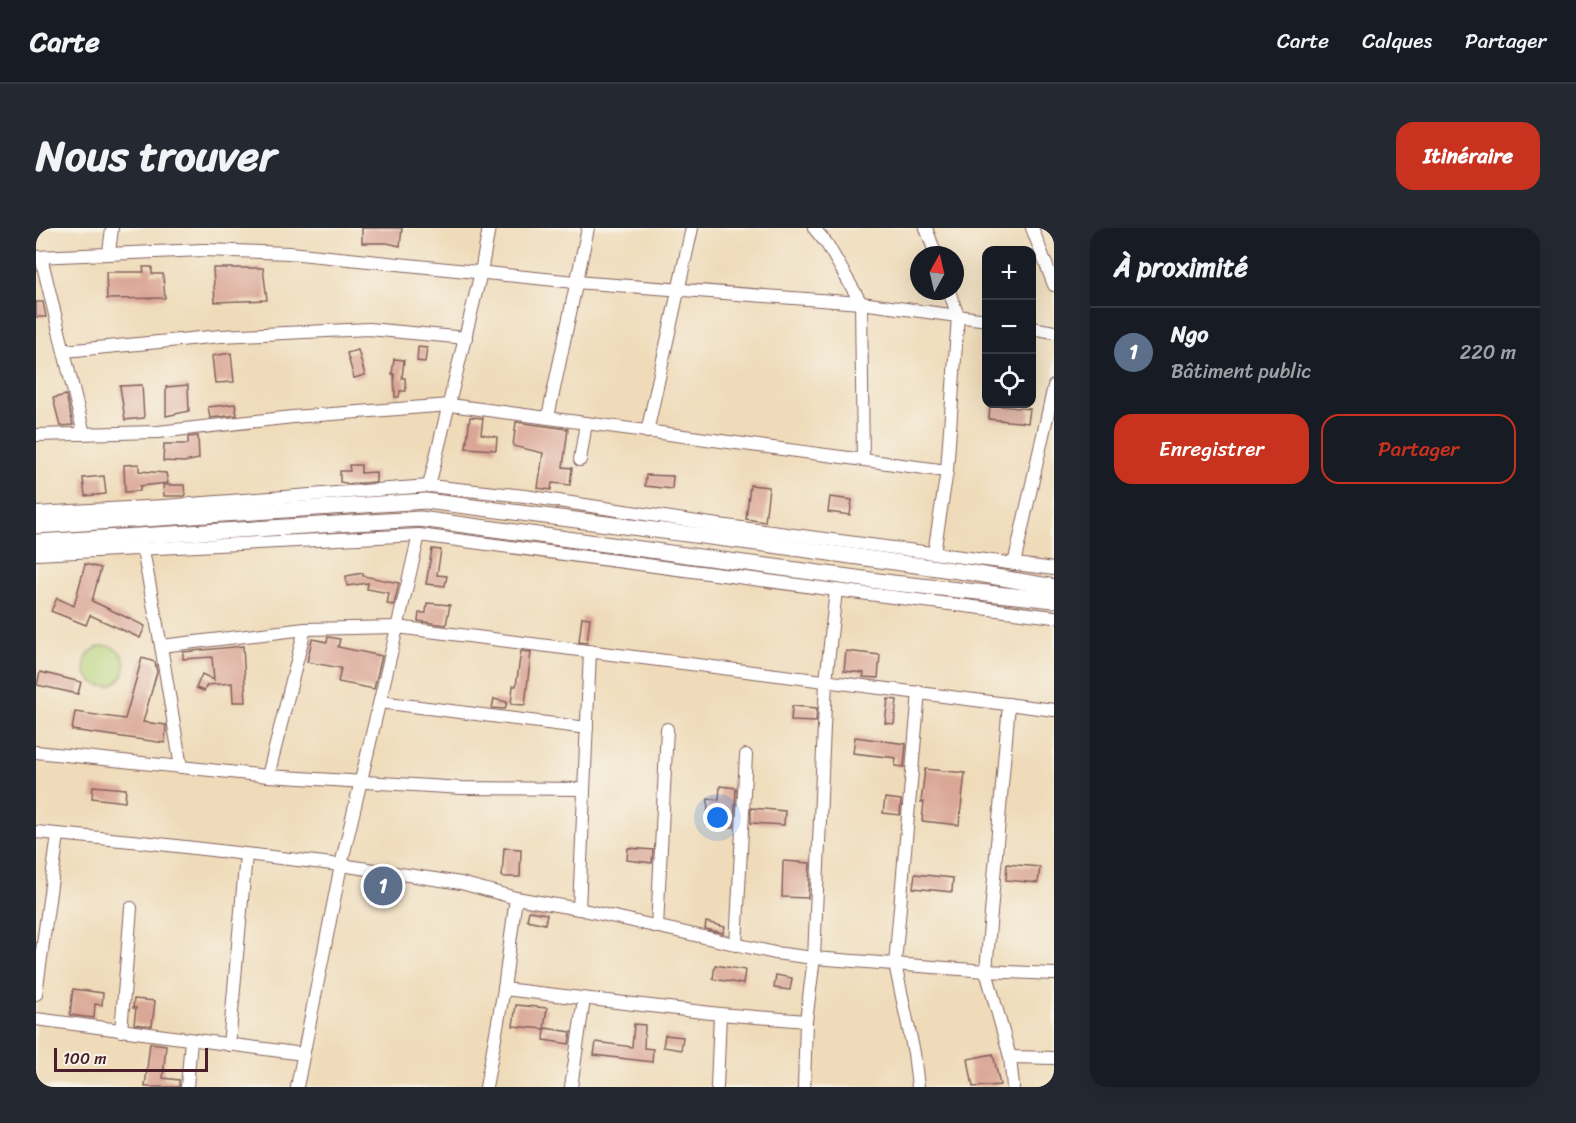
<!DOCTYPE html>
<html lang="fr">
<meta charset="utf-8">
<style>
:root{--surface:#171b24;--page:#242831;--text:#f1f3f6;--muted:#9ea1a6;--line:#363941;--accent:#c8321e}
body{margin:0;font-family:Sriracha,sans-serif;background:var(--page);color:var(--text)}
.controls{position:absolute;right:18px;top:18px;display:grid;overflow:hidden;border-radius:12px;box-shadow:0 6px 24px #0002}
.controls button{width:54px;height:54px;display:grid;place-items:center;padding:0;border:0;border-bottom:2px solid var(--line);background:var(--surface);color:var(--text);font:30px sans-serif}
.compass{position:absolute;left:874px;top:18px;width:54px;height:54px;border-radius:50%;background:var(--surface);box-shadow:0 6px 24px #0002;rotate:8deg}
.scale{position:absolute;left:18px;bottom:15px;width:154px;box-sizing:border-box;padding-left:6px;border:3px solid #4a1f2b;border-top:0;font-size:16px;line-height:21px;white-space:nowrap;color:#4a1f2b;-webkit-text-stroke:4px #f7f3e8;paint-order:stroke}
.you{position:absolute;left:682px;top:590px;width:21px;height:21px;margin:-15px;border:4px solid #fff;border-radius:50%;background:#1a73e8;box-shadow:0 0 0 9px #1a73e833}
.badge{display:grid;place-items:center;width:39px;height:39px;border-radius:50%;background:var(--accent);color:#fff;font-size:20px;font-weight:700}
.pin{position:absolute;translate:-50% -50%;border:3px solid #fff;box-shadow:0 2px 6px #0006}
.list{margin:0;padding:0;list-style:none}
h2{display:flex;justify-content:space-between;align-items:center;height:78px;margin:0;padding:0 24px;font-size:26px}
h2 small{font-size:20px;font-weight:400;color:var(--muted)}
.list li{display:grid;grid-template-columns:39px 1fr auto;gap:18px;align-items:center;box-sizing:border-box;height:90px;padding:0 24px;border-top:2px solid var(--line)}
.list b{display:block;font-size:22px;white-space:nowrap}
.list p{margin:0;font-size:20px;white-space:nowrap;color:var(--muted)}
.list em{font-size:20px;font-style:normal;color:var(--muted)}
.actions{display:flex;gap:12px;padding:18px 24px}
.actions a{flex:1;padding:14px 0;border:2px solid var(--accent);border-radius:18px;text-align:center;font-size:21px;color:var(--accent)}
.actions .main{background:var(--accent);color:#fff}
.icon{flex:none;width:33px;height:33px;fill:none;stroke:currentColor;stroke-width:2;stroke-linecap:round;stroke-linejoin:round}
.map{position:relative;flex:none;width:1018px;height:859px;overflow:hidden;border-radius:18px}
header{display:flex;align-items:center;gap:36px;box-sizing:border-box;height:84px;padding:0 30px;background:var(--surface);border-bottom:2px solid var(--line)}
header strong{font-size:28px}
nav{display:flex;gap:33px;margin-inline-start:auto;font-size:21px}
.intro{display:flex;align-items:center;justify-content:space-between;box-sizing:border-box;height:144px;padding:0 36px}
h1{margin:0;font-size:42px}
.button{padding:15px 27px;border-radius:18px;background:var(--accent);color:#fff;font-size:21px;font-weight:700}
main{display:flex;gap:36px;padding:0 36px}
aside{flex:1;background:var(--surface);border-radius:18px;box-shadow:0 6px 24px #0002}
.map>svg:first-child{display:block}
</style>
<header>
<strong>Carte</strong>
<nav><a>Carte</a><a>Calques</a><a>Partager</a></nav>
</header>
<div class="intro"><h1>Nous trouver</h1><a class="button">Itinéraire</a></div>
<main>
<div class="map">
<svg width="1018" height="859" viewBox="0 0 1018 859">
<rect width="100%" height="100%" fill="#f7f3e8"/>
<filter id="ink" filterUnits="userSpaceOnUse"><feTurbulence type="fractalNoise" baseFrequency=".0167" numOctaves="2"/><feDisplacementMap in="SourceGraphic" scale="12" xChannelSelector="R" yChannelSelector="G"/><feConvolveMatrix kernelMatrix="1 2 1 2 8 2 1 2 1" color-interpolation-filters="sRGB"/></filter>
<filter id="wash" filterUnits="userSpaceOnUse"><feTurbulence type="fractalNoise" baseFrequency=".008" numOctaves="4" result="noise"/><feDisplacementMap in="SourceGraphic" scale="24" xChannelSelector="R" yChannelSelector="G"/><feGaussianBlur stdDeviation="1.35" result="paint"/><feColorMatrix in="noise" values="0 0 0 0 0 0 0 0 0 0 0 0 0 0 0 0 0 1.4 0 .05"/><feComposite in="paint" operator="in"/></filter>
<g filter="url(#wash)">
<rect width="100%" height="100%" fill="#efdbb9"/>
<circle fill="#b6d47b" stroke="#807a53" stroke-width="1.5" cx="69" cy="438" r="20"/>
<g id="blocks">
<g fill="#daa695">
<polygon points="326,0 366,0 364,18 351,15 326,15"/>
<polygon points="107,39 116,39 116,46 127,46 129,70 71,71 70,44 108,44"/>
<polygon points="177,40 227,40 231,72 179,74"/>
<polygon points="0,74 7,74 10,89 0,89"/>
<polygon points="382,119 391,120 389,134 381,133"/>
<polygon points="322,122 329,147 318,150 311,125"/>
<polygon points="195,125 198,154 179,155 176,128"/>
<polygon points="358,131 368,132 366,150 369,150 370,163 364,163 363,169 359,169 358,146 356,146"/>
<polygon points="106,157 108,190 89,192 84,158"/>
<polygon points="152,157 153,183 130,188 130,159"/>
<polygon points="30,167 37,197 24,198 17,170"/>
<polygon points="199,176 201,187 174,190 172,179"/>
<polygon points="954,177 994,181 992,195 953,191"/>
<polygon points="434,189 447,190 445,206 461,209 460,222 430,220"/>
<polygon points="480,194 532,201 527,239 536,240 534,257 516,255 515,262 502,260 507,225 477,218"/>
<polygon points="162,208 163,231 148,234 127,233 128,216 152,216 152,209"/>
<polygon points="103,236 103,243 130,245 132,255 104,258 104,263 89,264 88,237"/>
<polygon points="313,237 325,237 325,245 340,244 340,254 314,256 304,254 304,243 314,243"/>
<polygon points="610,247 637,248 636,261 609,258"/>
<polygon points="68,248 70,266 49,268 47,250"/>
<polygon points="127,257 148,257 149,268 128,268"/>
<polygon points="714,257 733,259 729,294 710,291"/>
<polygon points="794,269 816,272 814,287 792,284"/>
<polygon points="396,321 405,322 401,347 411,348 409,358 390,356"/>
<polygon points="49,336 65,340 56,373 109,398 104,410 54,387 50,397 15,383 21,370 38,378"/>
<polygon points="327,345 327,348 363,355 358,377 351,376 353,365 331,361 332,355 311,358 310,348"/>
<polygon points="391,375 414,377 410,397 382,393 383,385 390,385"/>
<polygon points="546,389 554,390 551,415 543,414"/>
<polygon points="292,409 304,411 302,419 346,428 338,461 302,454 305,440 271,434 276,411 291,414"/>
<polygon points="207,418 210,474 197,474 196,455 171,457 168,463 160,460 166,446 178,452 176,429 147,431 147,424"/>
<polygon points="485,423 495,424 489,477 475,476 477,458 480,458"/>
<polygon points="810,423 844,427 842,450 827,449 828,445 808,443"/>
<polygon points="106,430 119,434 121,444 107,494 130,497 129,515 36,502 39,484 89,491"/>
<polygon points="4,444 45,454 42,466 1,457"/>
<polygon points="458,471 471,474 469,481 456,480"/>
<polygon points="852,471 861,472 858,496 849,495"/>
<polygon points="756,478 781,480 780,494 755,493"/>
<polygon points="819,509 870,516 868,539 859,538 860,530 817,525"/>
<polygon points="889,541 929,545 923,597 886,593 888,574 885,574"/>
<polygon points="57,558 90,561 89,574 56,570"/>
<polygon points="684,558 700,560 698,599 671,598 672,571 683,572"/>
<polygon points="849,570 865,572 864,587 847,585"/>
<polygon points="715,580 749,583 748,597 715,595"/>
<polygon points="468,620 485,621 484,649 466,649"/>
<polygon points="592,620 617,622 616,635 591,632"/>
<polygon points="747,633 774,635 772,670 746,669"/>
<polygon points="971,636 1004,639 1002,655 970,652"/>
<polygon points="879,646 917,650 916,664 877,660"/>
<polygon points="493,683 511,686 509,696 491,692"/>
<polygon points="670,694 689,699 687,705 669,701"/>
<polygon points="679,737 709,742 707,756 677,751"/>
<polygon points="740,747 756,750 754,762 738,760"/>
<polygon points="37,761 67,765 66,777 59,776 58,790 34,787"/>
<polygon points="98,771 119,773 116,798 98,796 100,780 97,780"/>
<polygon points="480,777 511,780 508,801 477,798"/>
<polygon points="598,796 609,797 608,820 617,821 616,834 558,827 560,814 596,819"/>
<polygon points="509,800 535,804 533,816 508,812"/>
<polygon points="629,807 647,809 645,822 627,819"/>
<polygon points="114,815 130,817 127,850 143,852 143,859 109,859"/>
<polygon points="957,826 964,857 937,859 932,831"/>
</g>
</g>
</g>
<g filter="url(#ink)">
<use href="#blocks" fill-opacity="0" stroke="#84615d" stroke-width="1.5"/>
<g fill="none" stroke-linecap="round" stroke-linejoin="round">
<defs>
<g id="minor">
<polyline points="778,0 791,16 825,75 827,232"/>
<polyline points="890,0 900,27"/>
<polyline points="996,0 1018,57"/>
<polyline points="73,24 76,0"/>
<polyline points="0,29 167,22 254,25 539,54 825,75 951,92"/>
<polyline points="5,29 48,206"/>
<polyline points="996,100 1018,104"/>
<polyline points="29,123 185,108 333,101 430,110"/>
<polyline points="512,189 552,0"/>
<polyline points="611,204 656,0"/>
<polyline points="0,207 122,204 257,189 414,177 911,243"/>
<polyline points="544,232 550,195"/>
<polyline points="393,258 445,44 453,0"/>
<polyline points="0,285 128,278 393,258 489,268 675,296 1018,341"/>
<polyline points="107,322 125,418 145,539"/>
<polyline points="898,325 911,243 922,88 913,63"/>
<polyline points="0,326 383,307 800,362 1018,389"/>
<polyline points="978,336 1018,158"/>
<polyline points="125,418 269,401 361,399 1018,482"/>
<polyline points="344,474 551,500"/>
<polyline points="973,476 950,743 974,829 977,859"/>
<polyline points="0,524 232,548 426,560 548,561"/>
<polyline points="232,548 269,401"/>
<polyline points="0,604 106,614 305,637 425,655 480,670 543,681 739,725 778,730 950,743 1018,746"/>
<polyline points="543,681 554,423"/>
<polyline points="621,699 631,501"/>
<polyline points="700,717 710,527"/>
<polyline points="468,761 684,786 770,793"/>
<polyline points="0,766 22,607"/>
<polyline points="0,791 267,826"/>
<polyline points="85,803 95,680"/>
<polyline points="193,817 210,627"/>
<polyline points="974,829 1018,830"/>
<polyline points="151,859 155,812"/>
<polyline points="261,859 305,637 383,307"/>
<polyline points="450,859 468,761 480,670"/>
<polyline points="535,859 548,771"/>
<polyline points="681,859 684,786"/>
<polyline points="768,859 770,793 778,730 790,453 800,362"/>
<polyline points="882,859 878,825 859,736 883,464"/>
</g>
<g id="tertiary">
<polyline points="0,298 390,273 729,316 937,345 1018,359"/>
<polyline points="0,314 384,291 857,355 1018,372"/>
</g>
</defs>
<use href="#minor" stroke="#84615d" stroke-width="14"/>
<use href="#tertiary" stroke="#84615d" stroke-width="17"/>
<use href="#minor" stroke="#fff" stroke-width="12"/>
<use href="#tertiary" stroke="#fff" stroke-width="15"/>
</g>
</g>
</svg>
<div class="controls">
<button>+</button>
<button>−</button>
<button><svg class="icon" aria-label="locate" viewBox="0 0 24 24"><circle cx="12" cy="12" r="6"/><path d="M12 2v4M12 18v4M2 12h4M18 12h4"/></svg></button>
</div>
<svg class="compass" viewBox="-18 -18 36 36"><path d="M0-13l5 13h-10z" fill="#e53935"/><path d="M0 13l5-13h-10z" fill="#9ea1a6"/></svg>
<div class="scale">100 m</div>
<div class="you"></div>
<div class="pin badge" style="left:347px;top:658px;background:#5c6f8a">1</div>
</div>
<aside>
<h2>À proximité<small></small></h2>
<ul class="list">
<li><span class="badge" style="background:#5c6f8a">1</span><div><b>Ngo</b><p>Bâtiment public</p></div><em>220 m</em></li>
</ul>
<div class="actions"><a class="main">Enregistrer</a><a>Partager</a></div>
</aside>
</main>
